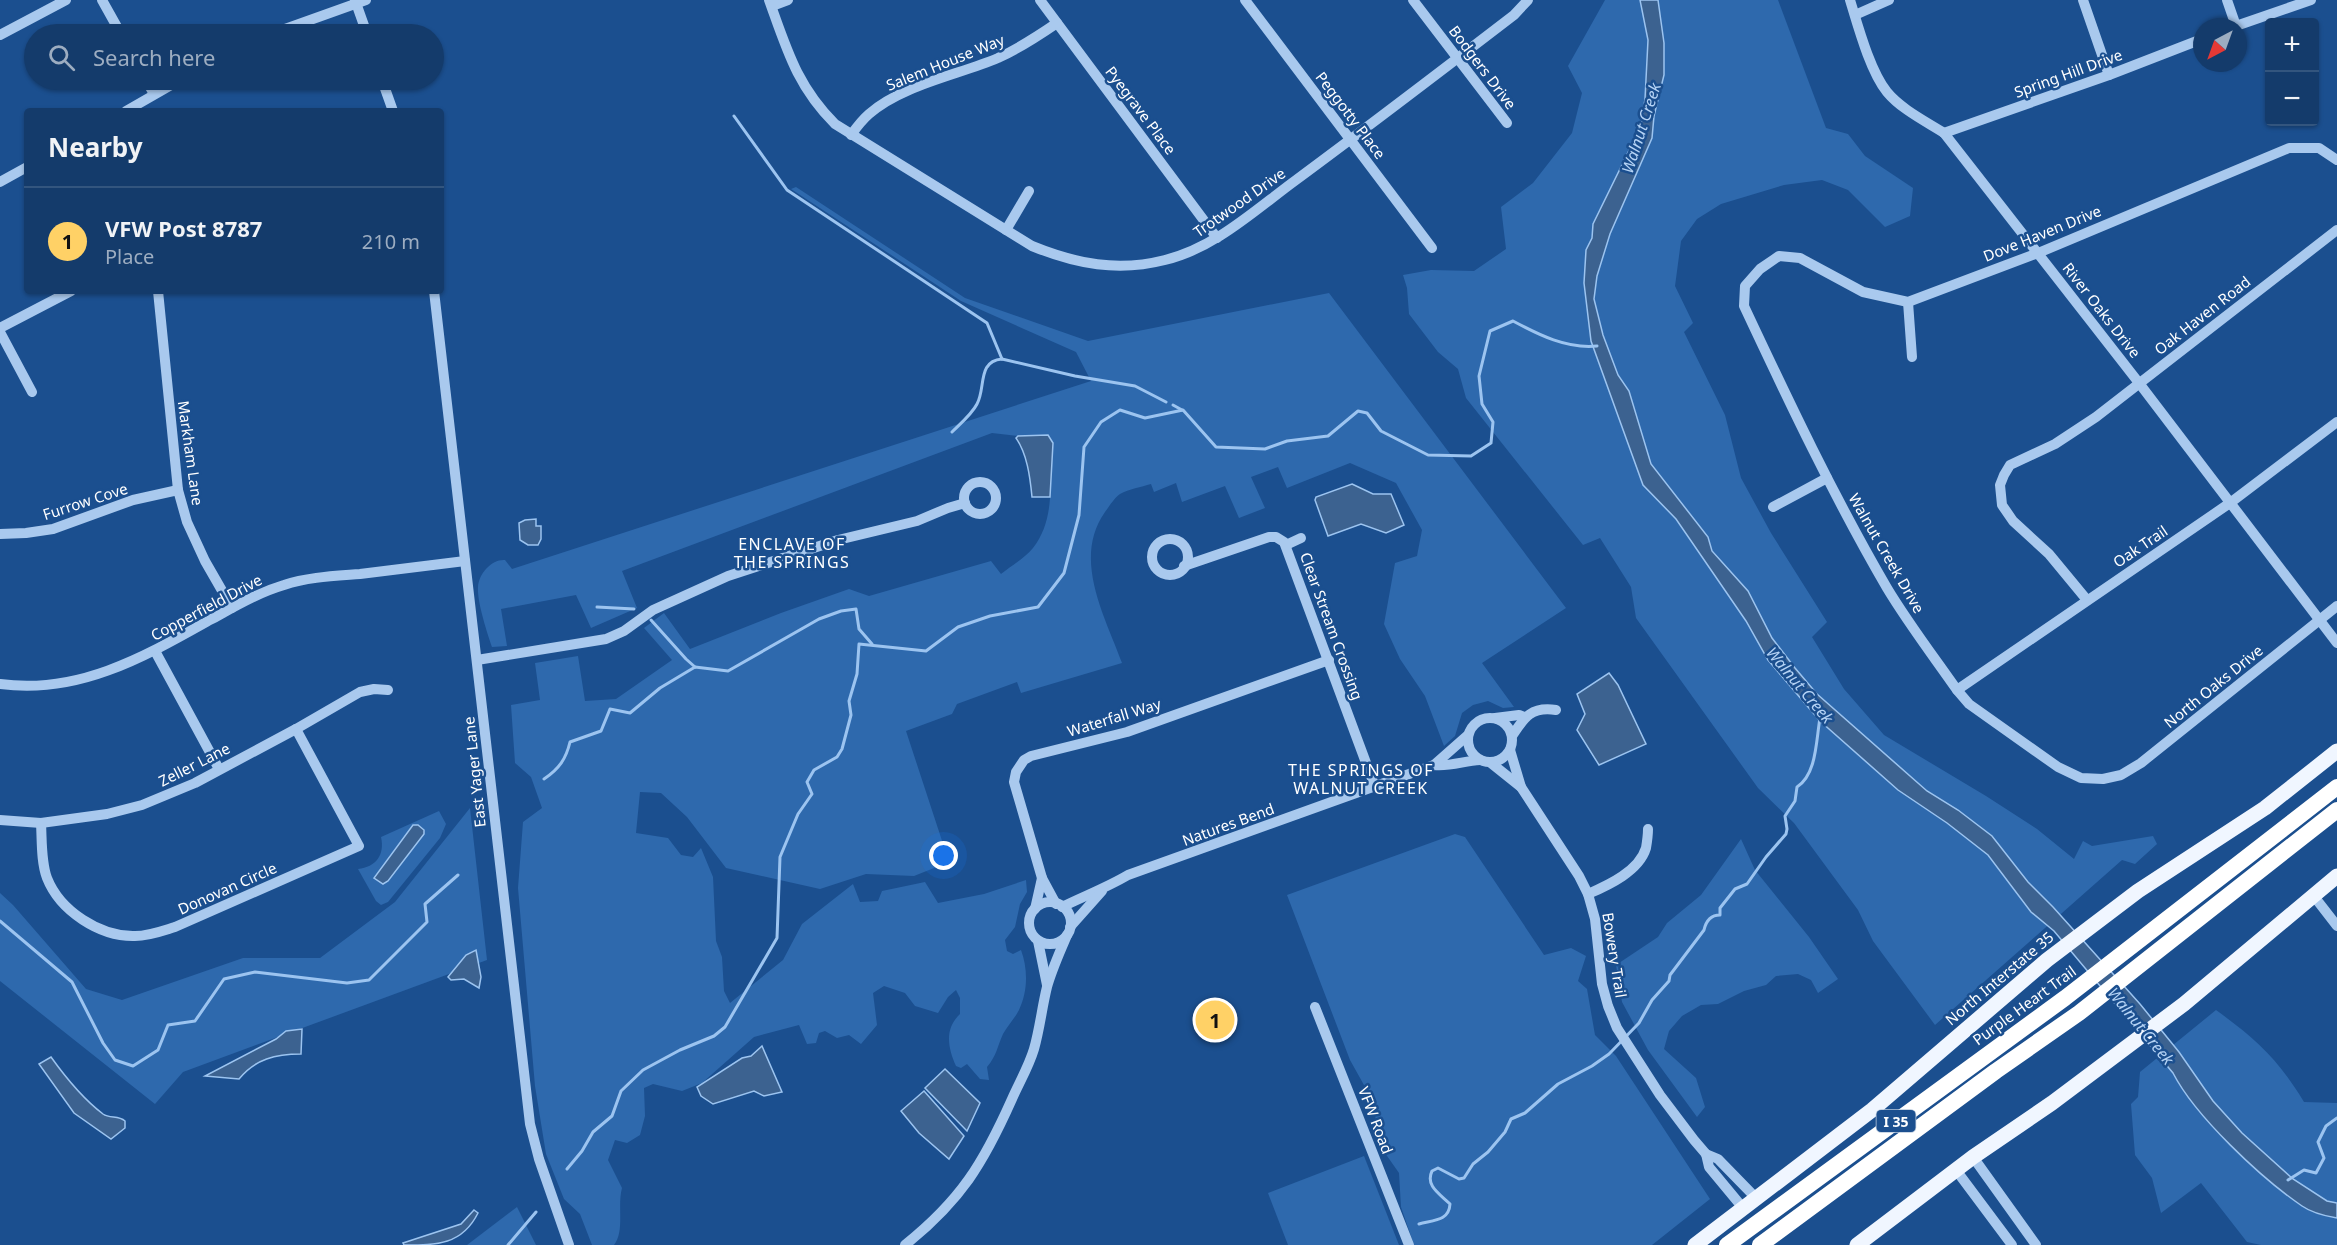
<!DOCTYPE html>
<meta charset="utf-8">
<style>
:root{--surface:#143b6b;--page:#1d4271;--text:#f1f3f6;--muted:#9dadc1;--line:#33557e;--accent:#ffd166}
body{margin:0;font-family:"Noto Sans",sans-serif;background:var(--page);color:var(--text)}
.controls{position:absolute;right:18px;top:18px;display:grid;overflow:hidden;border-radius:6px;box-shadow:0 2px 4px #0004}
.controls button{width:54px;height:54px;display:grid;place-items:center;padding:0;border:0;border-bottom:2px solid var(--line);background:var(--surface);color:var(--text);font:30px sans-serif}
.compass{position:absolute;left:2193px;top:18px;width:54px;height:54px;border-radius:50%;background:var(--surface);box-shadow:0 2px 4px #0004;rotate:221deg}
.you{position:absolute;left:944px;top:856px;width:21px;height:21px;margin:-15px;border:4px solid #fff;border-radius:50%;background:#1a73e8;box-shadow:0 0 0 9px #1a73e833}
.badge{display:grid;place-items:center;width:39px;height:39px;border-radius:50%;background:var(--accent);color:#111;font-size:20px;font-weight:700}
.pin{position:absolute;translate:-50% -50%;border:3px solid #fff;box-shadow:0 2px 6px #0006}
.list{margin:0;padding:0;list-style:none}
h2{display:flex;justify-content:space-between;align-items:center;height:78px;margin:0;padding:0 24px;font-size:26px}
h2 small{font-size:20px;font-weight:400;color:var(--muted)}
.list li{display:grid;grid-template-columns:39px 1fr auto;gap:18px;align-items:center;box-sizing:border-box;height:108px;padding:0 24px;border-top:2px solid var(--line)}
.list b{display:block;font-size:22px;white-space:nowrap}
.list p{margin:0;font-size:20px;white-space:nowrap;color:var(--muted)}
.list em{font-size:20px;font-style:normal;color:var(--muted)}
.icon{flex:none;width:33px;height:33px;fill:none;stroke:currentColor;stroke-width:2;stroke-linecap:round;stroke-linejoin:round}
.map{position:relative;flex:none;width:2337px;height:1245px;overflow:hidden}
.search{position:absolute;background:var(--surface);box-shadow:0 2px 4px #0004;left:24px;top:24px;width:420px;height:66px;display:flex;align-items:center;gap:15px;box-sizing:border-box;padding:0 21px;border-radius:33px;color:var(--muted);font-size:22px}
.panel{position:absolute;background:var(--surface);box-shadow:0 2px 4px #0004;left:24px;top:108px;width:420px;height:186px;border-radius:6px}
.map>svg:first-child{display:block}
</style>
<div class="map">
<svg width="2337" height="1245" viewBox="0 0 2337 1245">
<rect width="100%" height="100%" fill="#1b4f8f"/>
<g fill="#2e69ad">
<polygon points="1605,0 1778,0 1826,128 1848,134 1865,156 1913,188 1910,216 1885,227 1848,190 1822,180 1784,185 1721,204 1697,219 1681,241 1675,286 1693,323 1684,332 1725,415 1741,478 1771,533 1827,622 1812,637 1844,689 1884,735 1986,796 2037,829 2074,859 2083,841 2092,846 2153,836 2157,844 2135,864 2122,860 1935,1025 1873,941 1858,910 1794,823 1758,788 1636,618 1631,587 1600,538 1583,545 1466,398 1458,369 1438,352 1409,314 1407,288 1403,275 1431,270 1474,271 1506,249 1501,207 1533,183 1572,133 1582,93 1568,66"/>
<path d="M796,187L965,298L1088,341L1329,293L1566,608L1482,663L1514,707L1503,708L1488,701L1473,705L1462,713L1455,736L1444,746L1425,696L1400,659L1384,624L1395,563L1417,556L1422,530L1396,483L1350,463L1287,488L1278,467L1251,477L1265,508L1239,518L1225,486L1182,502L1176,483L1154,492L1151,484C1141,487 1129,489 1120,494C1114,498 1109,507 1105,512C1072,559 1105,616 1122,663L1021,693L1017,682L957,704L952,714L906,731L949,862L914,876L866,874L820,889L726,868L687,817L661,793L640,792L636,833L668,838L681,855L693,857L701,848L713,877L716,941L722,957L724,991L730,1003L783,960L802,924L853,884L860,902L878,901L882,891L925,882L938,903L984,894L1026,880L1027,892L1020,904L1015,927L1005,940L1007,951L1013,954L1021,950C1028,969 1028,991 1019,1010C1015,1018 1008,1025 1003,1034C997,1047 997,1055 987,1067L989,1080L980,1079L967,1064L961,1068L956,1066C948,1048 944,1029 960,1014V998L956,990L948,997L938,1013L915,1006L905,993L884,986L873,993L877,1025L861,1044L849,1035L837,1038L825,1031L819,1033L816,1043L807,1044L799,1025L754,1037L702,1083L682,1091L653,1084L644,1088L645,1116L640,1135L627,1143L615,1140L608,1160L622,1188C617,1206 625,1231 614,1245H592L580,1214L564,1199L546,1154L535,1086L518,888L523,822L542,808L531,777L515,763L511,705L540,700L535,663L578,656L585,701L616,699L672,660L644,628L664,613L690,649L781,613L849,589L869,596L991,561L1001,574C1011,566 1025,558 1033,548C1058,516 1049,472 1048,435L1018,436L992,433L622,571L637,608L591,628L576,595L501,609L507,646L492,647C487,632 477,602 478,587C479,573 492,559 505,560L512,569L1091,381L1076,352L961,301L791,189Z"/>
<polygon points="470,808 487,960 183,1072 155,1104 0,981 0,893 13,905 86,989 122,1000 243,958 320,958 395,902"/>
<path d="M439,811L446,824L440,838L388,902L381,905L376,901L358,869C376,867 385,855 381,837Z"/>
<polygon points="1455,834 1465,837 1544,955 1571,948 1586,956 1578,981 1587,989 1595,1035 1616,1056 1710,1199 1652,1245 1414,1245 1401,1207 1399,1173 1378,1143 1374,1103 1350,1060 1287,895"/>
<polygon points="1741,839 1755,870 1809,937 1838,979 1818,993 1811,980 1798,974 1776,976 1766,985 1744,991 1718,1004 1701,1005 1682,1016 1669,1031 1664,1049 1696,1078 1705,1107 1697,1117 1648,1050 1622,1002 1616,965 1658,937 1667,923 1701,895"/>
<path d="M2216,1010C2256,1039 2278,1059 2304,1102L2337,1103V1245H2261L2247,1242L2201,1183L2161,1213L2152,1178L2135,1155L2131,1104L2138,1097L2140,1072Z"/>
<polygon points="1364,1156 1399,1245 1288,1245 1268,1193"/>
<polygon points="517,1207 536,1245 467,1245"/>
</g>
<g fill="#3c6290" stroke="#9cc4f0" stroke-width="1.5">
<path d="M1640,0H1658L1664,43V75L1654,116L1652,138L1610,234L1597,276L1594,299L1603,335L1618,375L1629,391L1651,464L1708,537L1712,551L1748,591L1772,638L1795,668L1817,694L1927,791L1958,810L1992,836L2028,882L2053,907L2140,1004L2179,1052L2213,1101L2242,1133L2293,1179L2327,1201L2337,1203V1218C2325,1216 2312,1213 2302,1206C2261,1178 2195,1116 2173,1073L2054,931L2031,912L1988,855L1947,823L1898,790L1820,721L1768,660L1746,621L1676,519L1643,485L1591,341L1584,283L1586,250L1592,238L1593,224L1641,126L1645,99L1648,40Z"/>
<path d="M1048,435L1053,443L1050,497H1032C1030,476 1027,454 1016,438L1018,436Z"/>
<polygon points="1352,484 1373,494 1391,494 1404,525 1386,533 1361,524 1328,536 1315,500 1316,497"/>
<polygon points="536,519 536,526 541,526 541,539 538,545 528,545 520,540 519,523 525,520"/>
<polygon points="1609,673 1618,685 1646,744 1599,765 1577,730 1585,714 1577,694"/>
<polygon points="413,825 418,825 424,830 424,834 388,881 383,884 374,878"/>
<polygon points="476,950 481,977 479,988 464,979 451,980 448,977 466,955"/>
<path d="M302,1029L301,1054C276,1054 255,1059 239,1079L205,1076L276,1039L286,1031Z"/>
<polygon points="762,1046 782,1092 764,1096 754,1091 713,1104 701,1096 697,1087 742,1058 751,1056"/>
<path d="M51,1057C66,1078 82,1098 103,1114C110,1119 118,1115 125,1121V1128L111,1139L74,1113L39,1064Z"/>
<polygon points="945,1069 980,1103 967,1131 925,1088"/>
<polygon points="924,1091 964,1136 949,1159 919,1133 901,1111"/>
<path d="M474,1210L478,1213C462,1245 437,1245 404,1245L403,1243L461,1224Z"/>
</g>
<g fill="none" stroke-linecap="round" stroke-linejoin="round">
<g stroke="#9cc4f0" stroke-width="3">
<polyline points="734,116 787,190 987,323 1002,359"/>
<polyline points="1173,405 1182,410"/>
<path d="M952,432C960,424 972,414 977,404C986,388 977,361 1002,359L1075,376L1135,386L1166,402"/>
<polyline points="597,607 634,609"/>
<polyline points="651,620 686,659 695,667"/>
<path d="M544,779C559,769 566,759 570,742L601,731L610,709L630,713L660,688L695,667L728,671L819,619L841,611L856,609L859,629L872,644"/>
<polyline points="0,921 72,982 103,1043 115,1060 133,1066 158,1050 168,1025 195,1021 224,979 255,972 347,983 369,980 427,922 425,904 458,875"/>
<path d="M567,1169L582,1151L593,1132L612,1116L621,1091L643,1070L680,1050L714,1036L725,1027L777,938L780,857L798,814L812,794L807,782L814,770L837,757L842,749L851,715L849,701L857,674L859,644L926,651L958,627L990,616L1038,607L1064,573L1079,515L1084,447L1101,422L1120,410L1145,418L1183,410L1216,447L1265,449L1287,441L1328,436L1358,411L1367,413L1381,431L1428,455L1471,456L1491,443L1493,422L1482,404L1479,376L1490,331L1513,321C1539,335 1567,349 1597,346"/>
<polyline points="2288,1180 2304,1170 2316,1173 2324,1158 2318,1142 2326,1126 2337,1118"/>
<path d="M1419,1224C1434,1220 1449,1221 1450,1204C1440,1194 1425,1186 1432,1171L1438,1168L1459,1179L1464,1178L1473,1164L1488,1152L1505,1132L1511,1119L1525,1113L1558,1084L1592,1066L1609,1054L1639,1023L1652,1000L1669,981L1670,975L1704,930C1706,921 1711,915 1720,915V908L1735,889L1747,884L1766,857L1786,834L1787,829L1785,816L1795,801L1797,787C1817,774 1816,740 1820,718"/>
<polyline points="508,1245 536,1212"/>
</g>
<g stroke="#a9c9ee" stroke-width="10">
<polyline points="102,0 121,34"/>
<polyline points="355,0 367,34"/>
<path d="M769,0C787,50 797,86 835,124L1032,246C1076,264 1118,272 1165,260C1215,248 1255,210 1296,180C1369,126 1441,71 1514,15L1528,0"/>
<polyline points="1040,0 1217,238"/>
<polyline points="1245,0 1432,248"/>
<polyline points="1413,0 1507,123"/>
<path d="M1850,0C1858,26 1870,71 1887,92C1901,109 1925,121 1944,133L2139,383L2337,643"/>
<polyline points="2083,0 2109,75"/>
<polyline points="2227,0 2236,26"/>
<polyline points="772,6 788,0"/>
<polyline points="1855,15 1889,0"/>
<polyline points="2233,27 2311,0"/>
<polyline points="271,34 366,0"/>
<polyline points="0,35 66,0"/>
<polyline points="146,80 154,94"/>
<polyline points="382,80 393,111"/>
<polyline points="126,111 180,80"/>
<polyline points="1944,133 2109,75 2202,39"/>
<path d="M851,135C856,128 862,120 869,114C902,85 958,75 998,58C1020,48 1038,36 1057,23"/>
<path d="M2337,160L2319,148H2289L2038,253L1908,302L1863,292L1800,258L1779,256L1760,269L1745,286L1744,306C1789,402 1834,497 1887,588C1908,623 1934,657 1957,690L1969,704L2058,767L2081,778L2103,779L2121,775L2141,763L2337,606"/>
<polyline points="0,182 27,167"/>
<polyline points="1006,230 1029,191"/>
<polyline points="158,291 178,490 187,522 205,561 232,608"/>
<polyline points="434,291 530,1124 539,1159 569,1245"/>
<polyline points="1908,302 1912,357"/>
<polyline points="0,328 71,291"/>
<polyline points="0,332 32,392"/>
<circle cx="980" cy="498" r="16"/>
<polyline points="1773,507 1827,478"/>
<polyline points="0,534 26,533 53,529 133,500 178,490"/>
<circle cx="1170" cy="557" r="18"/>
<polyline points="1286,545 1301,538"/>
<polyline points="1184,566 1269,537 1276,537 1284,542 1375,787"/>
<polyline points="2087,600 2049,554 2013,521 2002,505 2000,485 2004,475 2010,465 2055,444 2096,417 2337,230"/>
<polyline points="155,651 219,769"/>
<polyline points="477,660 606,639 624,631 653,610 728,576 838,540 917,521 948,508 965,503"/>
<path d="M0,684C78,695 144,657 210,620C234,607 257,593 284,585C308,577 335,576 360,574C395,570 430,565 465,561"/>
<polyline points="1957,690 2230,503 2337,422"/>
<circle cx="1490" cy="740" r="22"/>
<polyline points="1495,718 1519,715 1524,717"/>
<path d="M1512,736C1524,718 1531,706 1556,710"/>
<polyline points="1510,750 1521,787"/>
<polyline points="1491,763 1521,787 1579,876 1588,894 1595,919 1602,984 1608,1006 1617,1028 1660,1095 1694,1140 1706,1154 1718,1159 1756,1198"/>
<path d="M1434,765C1449,767 1464,761 1480,760"/>
<polyline points="0,820 41,823 107,814 142,805 195,783 296,729 360,692 374,689 388,690"/>
<path d="M41,823C42,841 41,862 47,878C60,911 100,937 135,936C149,936 162,931 175,927L359,846L296,729"/>
<path d="M1588,894C1609,885 1639,871 1646,848C1647,842 1648,835 1648,829"/>
<polyline points="2313,895 2337,926"/>
<circle cx="1050" cy="923" r="21"/>
<polyline points="1056,904 1042,878 1014,782 1016,772 1024,760 1031,756 1127,732 1329,660"/>
<path d="M1062,907C1084,896 1106,888 1128,875L1434,765L1468,735"/>
<polyline points="1035,909 1042,878"/>
<polyline points="1070,927 1102,891"/>
<polyline points="1038,941 1047,985"/>
<polyline points="1315,1007 1409,1245"/>
<polyline points="1706,1154 1709,1167 1743,1208"/>
<polyline points="1973,1157 2036,1245"/>
<polyline points="1956,1170 2012,1245"/>
<path d="M905,1245C961,1200 983,1164 1012,1099C1019,1083 1029,1066 1034,1049C1040,1028 1042,1007 1047,987C1052,969 1060,952 1067,935"/>
</g>
<g stroke="#f0f6ff" stroke-width="15">
<polyline points="1695,1245 1872,1110 2047,960 2138,891 2265,808 2337,751"/>
<polyline points="1857,1245 1973,1157 2052,1103 2184,1004 2337,876"/>
</g>
<g stroke="#fff" stroke-width="16">
<polyline points="1727,1245 2065,998 2337,787"/>
<polyline points="1760,1245 1996,1071 2079,1013 2337,810"/>
</g>
</g>
<g text-anchor="middle" dominant-baseline="central" stroke-width="5" stroke-linejoin="round" paint-order="stroke">
<rect fill="#1b4f8f" stroke="#bbcadd" stroke-width="1.5" x="1876.5" y="1110" width="39" height="22" rx="4.5"/>
<g font-size="14" font-weight="bold" fill="#fff">
<text x="1896" y="1121">I 35</text>
</g>
<g font-size="15" fill="#fff" stroke="#1b4f8f">
<text transform="translate(945 62) rotate(-22)">Salem House Way</text>
<text transform="translate(1483 67) rotate(53)">Bodgers Drive</text>
<text transform="translate(2068 73) rotate(-20)">Spring Hill Drive</text>
<text transform="translate(1141 110) rotate(53)">Pyegrave Place</text>
<text transform="translate(1351 115) rotate(53)">Peggotty Place</text>
<text transform="translate(1239 202) rotate(-35)">Trotwood Drive</text>
<text transform="translate(2042 233) rotate(-22)">Dove Haven Drive</text>
<text transform="translate(2102 310) rotate(52)">River Oaks Drive</text>
<text transform="translate(2202 315) rotate(-38)">Oak Haven Road</text>
<text transform="translate(191 453) rotate(82)">Markham Lane</text>
<text transform="translate(85 501) rotate(-18)">Furrow Cove</text>
<text transform="translate(2140 546) rotate(-34)">Oak Trail</text>
<text transform="translate(1887 553) rotate(60)">Walnut Creek Drive</text>
<text transform="translate(206 607) rotate(-28)">Copperfield Drive</text>
<text transform="translate(1332 626) rotate(70)">Clear Stream Crossing</text>
<text transform="translate(2213 686) rotate(-39)">North Oaks Drive</text>
<text transform="translate(1114 717) rotate(-17)">Waterfall Way</text>
<text transform="translate(194 764) rotate(-27)">Zeller Lane</text>
<text transform="translate(474 772) rotate(-96)">East Yager Lane</text>
<text transform="translate(1228 824) rotate(-20)">Natures Bend</text>
<text transform="translate(227 888) rotate(-24)">Donovan Circle</text>
<text transform="translate(1615 955) rotate(81)">Bowery Trail</text>
<text transform="translate(1999 978) rotate(-40)">North Interstate 35</text>
<text transform="translate(2024 1005) rotate(-36)">Purple Heart Trail</text>
<text transform="translate(1376 1120) rotate(69)">VFW Road</text>
</g>
<g font-size="16" font-style="italic" fill="#b5d3f5" stroke="#1b4f8f">
<text transform="translate(1641 128) rotate(-72)">Walnut Creek</text>
<text transform="translate(1800 685) rotate(50)">Walnut Creek</text>
<text transform="translate(2141 1026) rotate(51)">Walnut Creek</text>
</g>
<g font-size="16" letter-spacing="1.5" fill="#fff" stroke="#1b4f8f">
<text x="792" y="544">ENCLAVE OF<tspan x="792" dy="18">THE SPRINGS</tspan></text>
<text x="1361" y="770">THE SPRINGS OF<tspan x="1361" dy="18">WALNUT CREEK</tspan></text>
</g>
</g>
</svg>
<div class="controls">
<button>+</button>
<button>−</button>
</div>
<svg class="compass" viewBox="-18 -18 36 36"><path d="M0-13l5 13h-10z" fill="#e53935"/><path d="M0 13l5-13h-10z" fill="#9dadc1"/></svg>
<div class="you"></div>
<div class="pin badge" style="left:1215px;top:1020px">1</div>
<div class="search"><svg class="icon" aria-label="search" viewBox="0 0 24 24"><circle cx="10" cy="10" r="6"/><path d="M15 15l6 6"/></svg>Search here</div>
<section class="panel">
<h2>Nearby<small></small></h2>
<ul class="list">
<li><span class="badge">1</span><div><b>VFW Post 8787</b><p>Place</p></div><em>210 m</em></li>
</ul>
</section>
</div>
